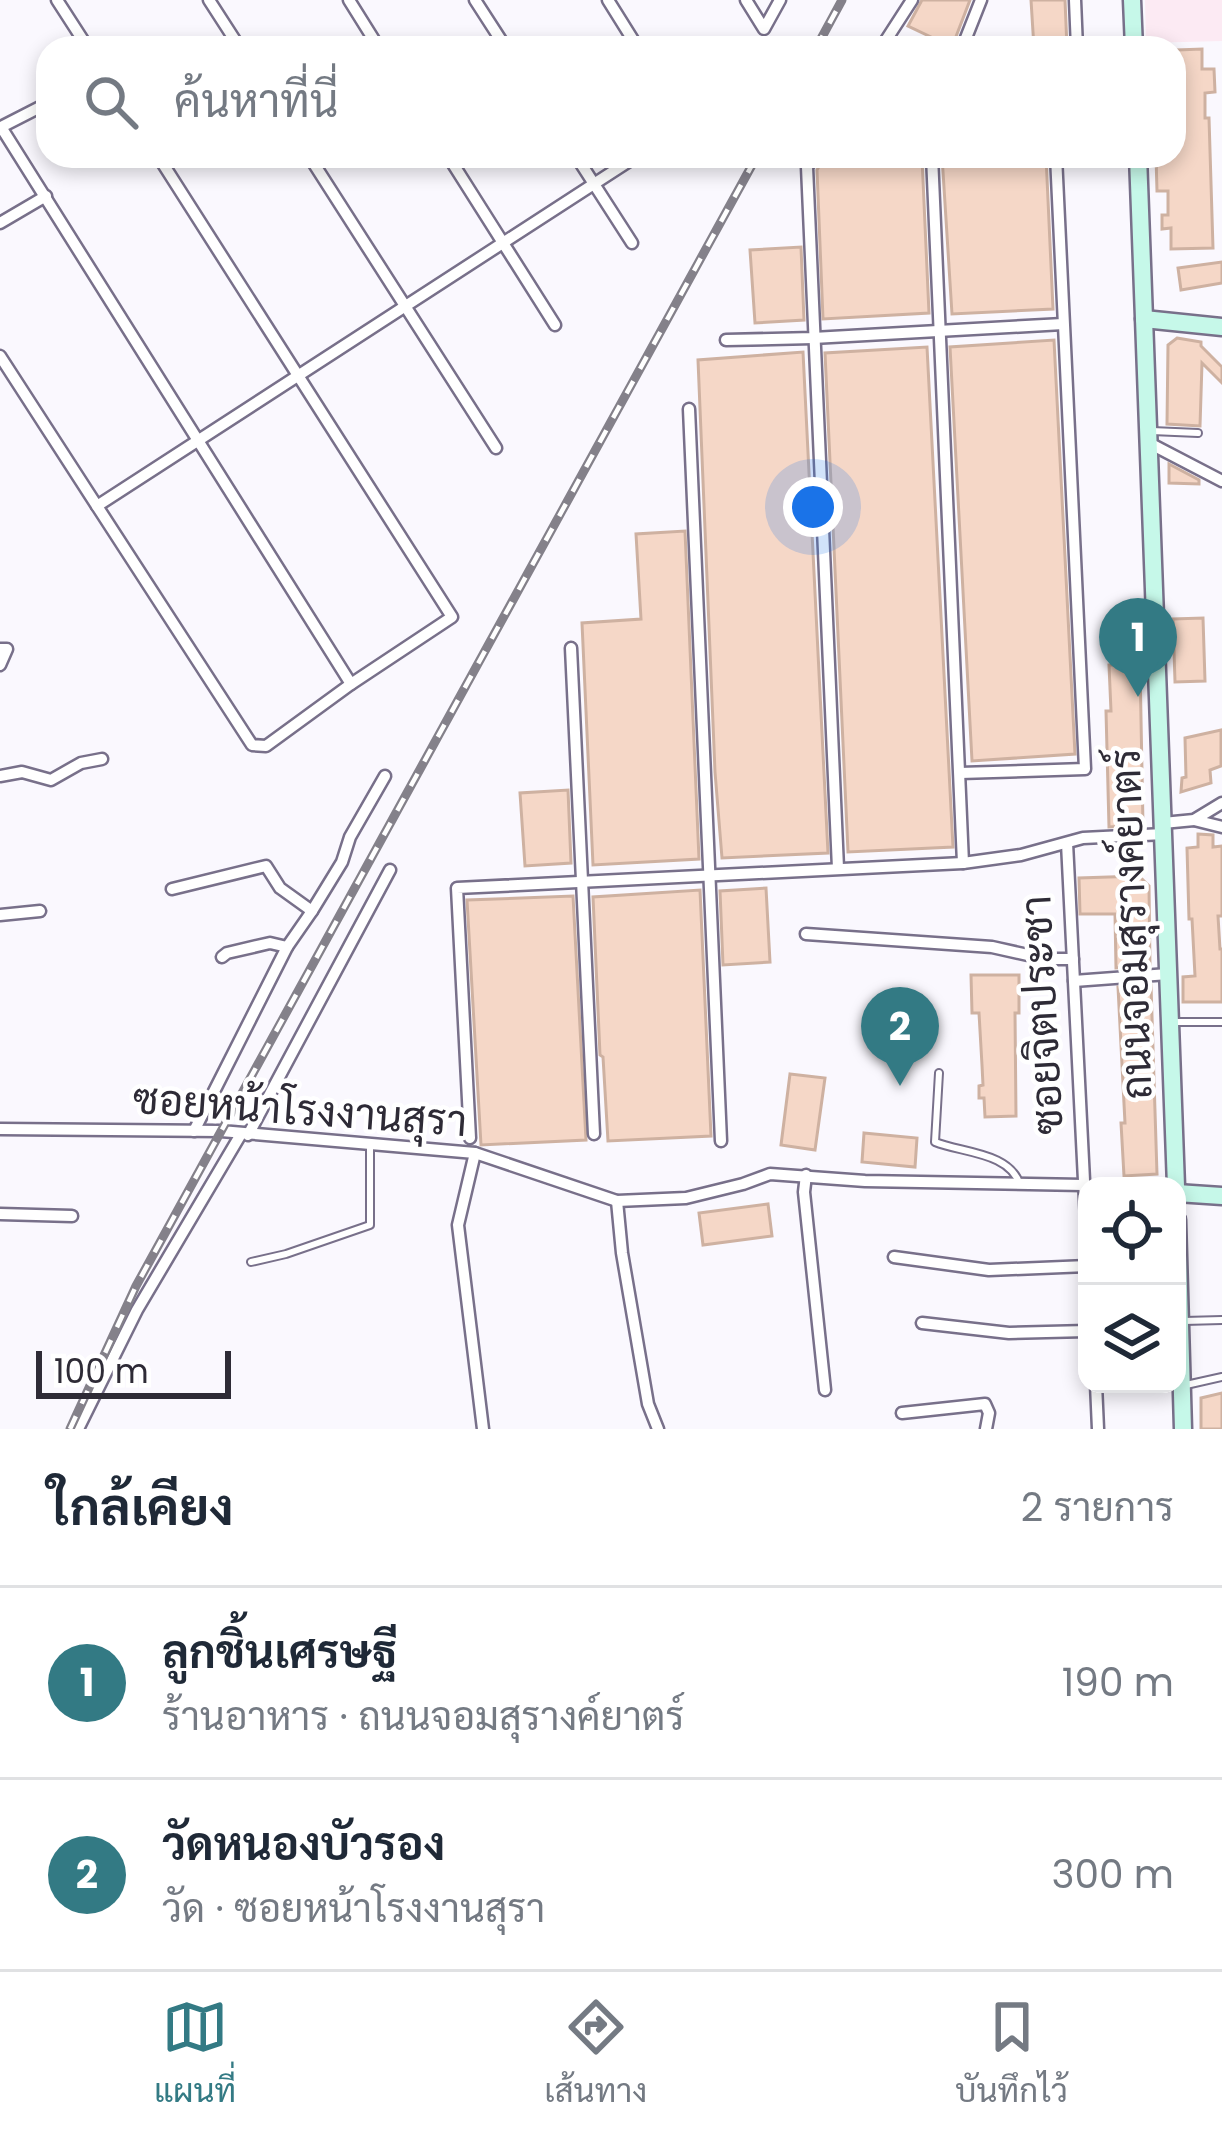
<!DOCTYPE html>
<html lang="th">
<meta charset="utf-8">
<style>
:root{--surface:#fff;--page:#f2f2f3;--text:#1f2937;--muted:#747a83;--line:#e0e1e3;--accent:#337a84}
body{margin:0;font-family:Poppins,Sarabun,sans-serif;background:var(--page);color:var(--text)}
.controls{position:absolute;right:36px;bottom:36px;display:grid;overflow:hidden;border-radius:24px;box-shadow:0 6px 18px #0003}
.controls button{width:108px;height:108px;display:grid;place-items:center;padding:0;border:0;border-bottom:3px solid var(--line);background:var(--surface);color:var(--text);font:60px sans-serif}
.scale{position:absolute;left:36px;bottom:30px;width:195px;box-sizing:border-box;padding-left:12px;border:6px solid #2e2b36;border-top:0;font-size:33px;line-height:42px;white-space:nowrap;color:#2e2b36;-webkit-text-stroke:9px #fff;paint-order:stroke}
.you{position:absolute;left:813px;top:507px;width:42px;height:42px;margin:-30px;border:9px solid #fff;border-radius:50%;background:#1a73e8;box-shadow:0 0 0 18px #1a73e833}
.badge{display:grid;place-items:center;width:78px;height:78px;border-radius:50%;background:var(--accent);color:#fff;font-size:39px;font-weight:700}
.pin{position:absolute;translate:-50% -99px;filter:drop-shadow(0 3px 6px #0008)}
.pin::after{content:'';position:absolute;top:63px;width:42px;height:36px;background:inherit;clip-path:polygon(0 0,100% 0,50% 100%)}
.list{margin:0;padding:0;list-style:none}
h2{display:flex;justify-content:space-between;align-items:center;height:156px;margin:0;padding:0 48px;font-size:51px}
h2 small{font-size:39px;font-weight:400;color:var(--muted)}
.list li{display:grid;grid-template-columns:78px 1fr auto;gap:36px;align-items:center;box-sizing:border-box;height:192px;padding:0 48px;border-top:3px solid var(--line)}
.list b{display:block;font-size:45px;white-space:nowrap}
.list p{margin:0;font-size:39px;white-space:nowrap;color:var(--muted)}
.list em{font-size:39px;font-style:normal;color:var(--muted)}
.icon{flex:none;width:66px;height:66px;fill:none;stroke:currentColor;stroke-width:2;stroke-linecap:round;stroke-linejoin:round}
.map{position:relative;flex:none;width:1222px;height:1429px;overflow:hidden}
.search{position:absolute;background:var(--surface);box-shadow:0 6px 18px #0003;left:36px;right:36px;top:36px;height:132px;display:flex;align-items:center;gap:30px;box-sizing:border-box;padding:0 42px;border-radius:36px;color:var(--muted);font-size:45px}
.sheet{height:540px;background:var(--surface)}
nav{display:flex;justify-content:space-around;align-items:center;box-sizing:border-box;height:168px;border-top:3px solid var(--line);background:var(--surface);font-size:33px;color:var(--muted)}
nav a{display:grid;justify-items:center;gap:6px}
nav .on{color:var(--accent)}
.map>svg:first-child{display:block}
</style>
<div class="map">
<svg width="1222" height="1429" viewBox="0 0 1222 1429">
<rect width="100%" height="100%" fill="#faf8fe"/>
<polygon fill="#fceaf3" points="1145,0 1222,0 1222,41 1146,43"/>
<g fill="#f5d7c7" stroke="#ceb1a1" stroke-width="3">
<polygon points="922,0 970,0 952,47 908,26"/>
<polygon points="1031,0 1065,0 1067,48 1034,48"/>
<polygon points="1202,49 1202,69 1214,69 1215,92 1205,93 1205,118 1209,118 1213,248 1171,249 1171,228 1162,229 1162,215 1168,215 1168,191 1157,191 1156,156 1174,156 1174,119 1178,119 1178,93 1174,93 1177,50"/>
<polygon points="942,156 1046,156 1053,309 952,314"/>
<polygon points="922,158 929,313 823,319 817,170 822,161"/>
<polygon points="801,247 804,320 755,323 750,250"/>
<polygon points="1222,262 1222,283 1181,290 1178,268"/>
<polygon points="1177,338 1201,342 1201,346 1222,367 1222,383 1202,363 1200,426 1167,424 1168,345"/>
<polygon points="1054,340 1075,754 972,761 950,347"/>
<polygon points="927,347 953,847 848,852 825,353"/>
<polygon points="803,352 828,853 722,858 715,772 698,360"/>
<polygon points="1169,464 1199,480 1199,484 1169,483"/>
<polygon points="685,531 699,859 593,865 582,623 641,619 636,534"/>
<polygon points="1203,618 1205,681 1175,682 1173,619"/>
<polygon points="1109,665 1140,665 1143,825 1109,827 1106,711 1111,711"/>
<polygon points="1221,730 1221,766 1210,770 1211,783 1181,792 1182,778 1186,777 1185,738"/>
<polygon points="568,790 571,863 525,866 520,793"/>
<polygon points="1198,834 1213,835 1213,847 1222,846 1222,916 1218,916 1220,949 1222,949 1222,1002 1183,1002 1183,977 1195,976 1192,919 1189,919 1187,848 1198,847"/>
<polygon points="1139,876 1149,886 1150,966 1116,968 1115,914 1080,914 1079,878"/>
<polygon points="766,888 770,962 723,965 720,891"/>
<polygon points="700,890 711,1136 608,1141 603,1057 600,1055 593,897"/>
<polygon points="573,896 586,1140 481,1145 467,900"/>
<polygon points="971,975 1019,975 1019,1013 1015,1013 1016,1116 985,1117 984,1098 979,1098 979,1086 983,1085 982,1065 979,1013 972,1013"/>
<polygon points="1151,985 1157,1174 1124,1176 1121,1123 1125,1123 1118,987"/>
<polygon points="892,1008 914,1010 909,1054 888,1052"/>
<polygon points="790,1074 825,1078 815,1150 781,1145"/>
<polygon points="864,1133 917,1138 915,1167 862,1162"/>
<polygon points="768,1204 772,1236 703,1245 699,1213"/>
<polygon points="1222,1393 1222,1429 1201,1429 1201,1398"/>
</g>
<g fill="none" stroke-linecap="round" stroke-linejoin="round">
<defs>
<g id="lane">
<polyline points="1152,431 1198,433"/>
<polyline points="1174,1022 1222,1022"/>
<path d="M939,1073L935,1142C962,1153 1010,1152 1020,1185"/>
<polyline points="251,1262 286,1254 370,1225 370,1144"/>
<polyline points="1184,1321 1222,1320"/>
<polyline points="1186,1385 1222,1377"/>
</g>
<g id="street">
<polyline points="57,0 88,48"/>
<polyline points="209,0 240,48"/>
<polyline points="349,0 379,48"/>
<polyline points="475,0 506,48"/>
<polyline points="608,0 638,48"/>
<polyline points="746,0 764,29 780,0"/>
<polyline points="1075,0 1077,48"/>
<polyline points="881,48 912,0"/>
<polyline points="962,48 981,0"/>
<polyline points="48,103 1,127 351,684 452,617 158,156"/>
<polyline points="309,156 496,448"/>
<polyline points="448,156 555,325"/>
<polyline points="576,156 632,243"/>
<polyline points="814,156 807,167 838,868"/>
<polyline points="932,156 963,863"/>
<polyline points="0,223 46,196"/>
<polyline points="726,340 813,338 1063,324"/>
<polyline points="0,356 97,506 637,156"/>
<polyline points="689,409 721,1141"/>
<polyline points="1149,443 1222,481"/>
<polyline points="97,506 252,745 266,746 351,684"/>
<polyline points="571,648 594,1134"/>
<polyline points="0,649 7,649 0,665"/>
<polyline points="960,773 1085,769 1056,156"/>
<polyline points="0,776 22,772 51,780 81,763 102,759"/>
<polyline points="1194,820 1222,827"/>
<polyline points="1163,823 1194,820 1222,803"/>
<polyline points="1067,843 1087,1240"/>
<polyline points="172,889 266,866 280,888 312,911 287,947"/>
<polyline points="312,911 342,862 350,837 385,776"/>
<polyline points="0,915 40,911"/>
<polyline points="806,934 992,947 1046,959 1073,959"/>
<polyline points="1074,981 1168,974"/>
<polyline points="0,1129 221,1131 475,1153 617,1201 686,1198 743,1184 770,1174 865,1181 1083,1185 1087,1189"/>
<polyline points="194,1131 287,947 270,943 227,953 222,957"/>
<polyline points="248,1135 390,870"/>
<polyline points="470,1138 457,888 963,863 1021,855 1083,838 1164,834"/>
<polyline points="475,1153 458,1225 483,1429"/>
<polyline points="806,1175 804,1192 825,1390"/>
<polyline points="617,1201 622,1253 648,1404 658,1429"/>
<polyline points="0,1214 72,1216"/>
<polyline points="894,1257 989,1270 1087,1266"/>
<polyline points="922,1323 1009,1333 1087,1331"/>
<polyline points="1096,1384 1098,1429"/>
<polyline points="902,1413 985,1404 989,1413 986,1429"/>
<polyline points="78,1429 137,1310 241,1134"/>
</g>
<g id="secondary">
<polyline points="1132,0 1134,48"/>
<polyline points="1138,156 1176,1186"/>
<polyline points="1144,319 1222,327"/>
<polyline points="1177,1193 1222,1196"/>
<polyline points="1177,1220 1183,1429"/>
</g>
</defs>
<use href="#lane" stroke="#78708a" stroke-width="10"/>
<use href="#street" stroke="#78708a" stroke-width="15"/>
<use href="#secondary" stroke="#78708a" stroke-width="21"/>
<use href="#lane" stroke="#fff" stroke-width="6"/>
<use href="#street" stroke="#fff" stroke-width="10"/>
<use href="#secondary" stroke="#c6f8e9" stroke-width="16"/>
<defs>
<g id="rail">
<polyline points="816,48 842,0"/>
<polyline points="70,1429 136,1286 757,156"/>
</g>
</defs>
<use href="#rail" stroke="#84818a" stroke-width="9"/>
<use href="#rail" stroke="#fff" stroke-width="4.5" stroke-dasharray="14" stroke-linecap="butt"/>
</g>
<g text-anchor="middle" dominant-baseline="central" stroke-width="9" stroke-linejoin="round" paint-order="stroke">
<g font-size="42" fill="#2e2b36" stroke="#fff">
<text transform="translate(1131 924) rotate(-92)">ถนนจอมสุรางค์ยาตร์</text>
<text transform="translate(1042 1015) rotate(-93)">ซอยจิตประชา</text>
<text transform="translate(300 1110) rotate(4)">ซอยหน้าโรงงานสุรา</text>
</g>
</g>
</svg>
<div class="controls">
<button><svg class="icon" aria-label="locate" viewBox="0 0 24 24"><circle cx="12" cy="12" r="6"/><path d="M12 2v4M12 18v4M2 12h4M18 12h4"/></svg></button>
<button><svg class="icon" aria-label="layers" viewBox="0 0 24 24"><path d="M12 4l9 5-9 5-9-5zM3 14l9 5 9-5"/></svg></button>
</div>
<div class="scale">100 m</div>
<div class="you"></div>
<div class="pin badge" style="left:1138px;top:697px">1</div>
<div class="pin badge" style="left:900px;top:1086px">2</div>
<div class="search"><svg class="icon" aria-label="search" viewBox="0 0 24 24"><circle cx="10" cy="10" r="6"/><path d="M15 15l6 6"/></svg>ค้นหาที่นี่</div>
</div>
<section class="sheet">
<h2>ใกล้เคียง<small>2 รายการ</small></h2>
<ul class="list">
<li><span class="badge">1</span><div><b>ลูกชิ้นเศรษฐี</b><p>ร้านอาหาร · ถนนจอมสุรางค์ยาตร์</p></div><em>190 m</em></li>
<li><span class="badge">2</span><div><b>วัดหนองบัวรอง</b><p>วัด · ซอยหน้าโรงงานสุรา</p></div><em>300 m</em></li>
</ul>
</section>
<nav>
<a class="on"><svg class="icon" aria-label="map" viewBox="0 0 24 24"><path d="M3 6l6-2 6 2 6-2v14l-6 2-6-2-6 2zM9 4v14M15 6v14"/></svg>แผนที่</a>
<a><svg class="icon" aria-label="directions" viewBox="0 0 24 24"><path d="M12 3l9 9-9 9-9-9zM9 14v-3h6M13 9l2 2-2 2"/></svg>เส้นทาง</a>
<a><svg class="icon" aria-label="saved" viewBox="0 0 24 24"><path d="M7 4h10v16l-5-4-5 4z"/></svg>บันทึกไว้</a>
</nav>
